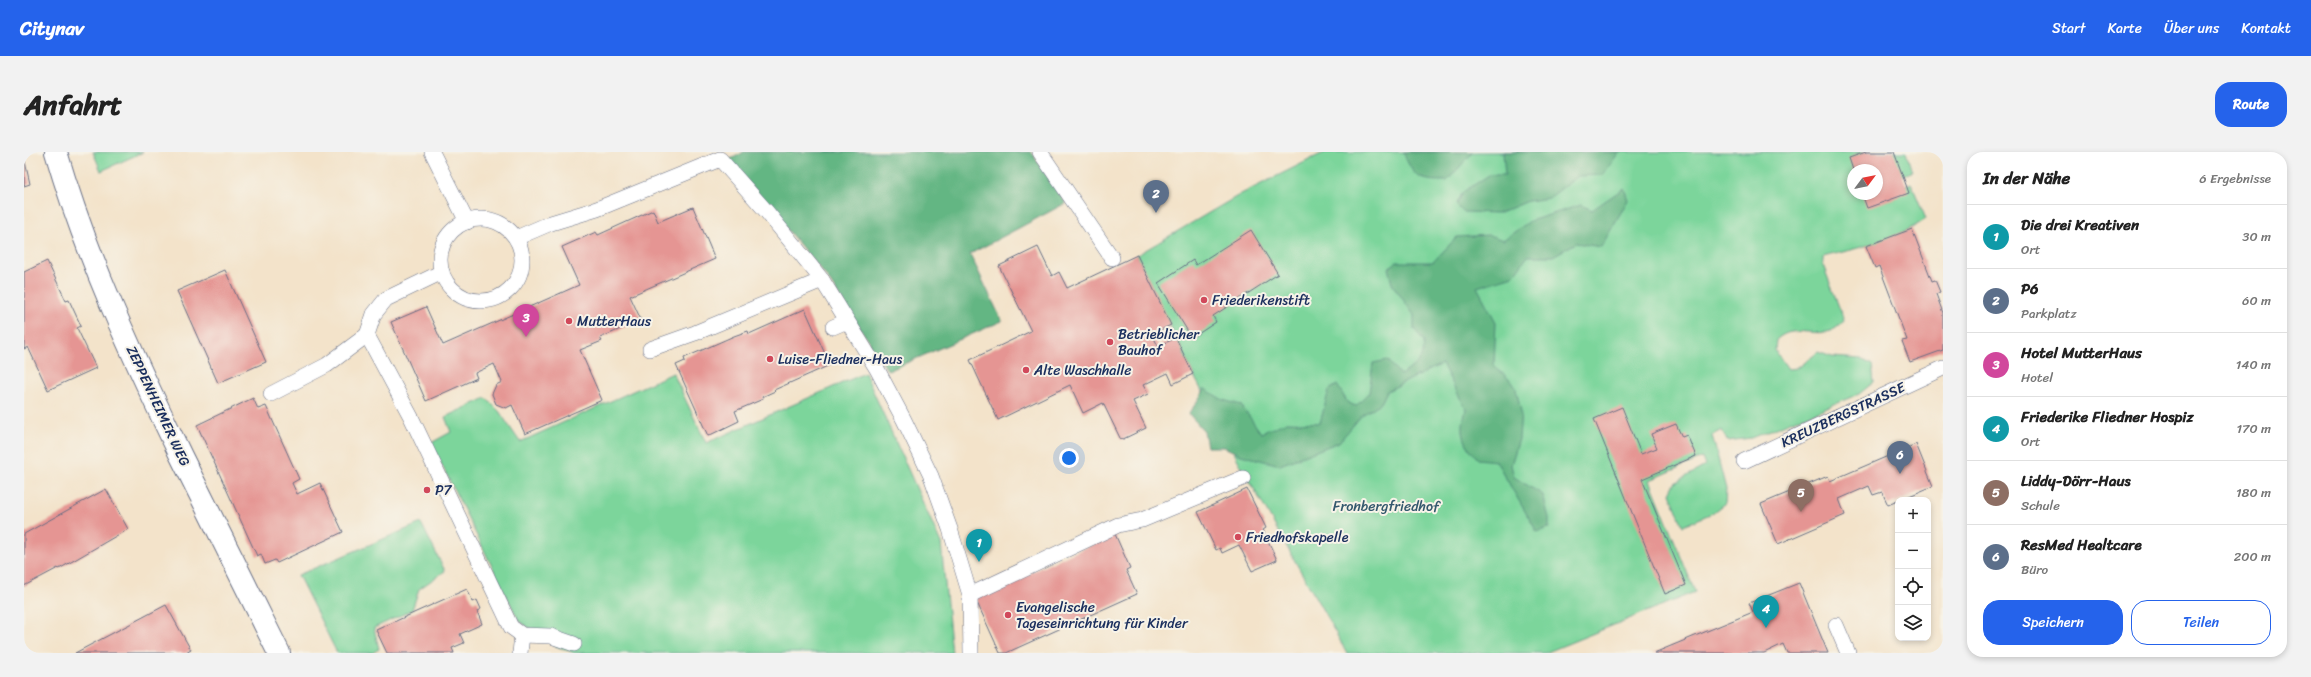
<!DOCTYPE html>
<html lang="de">
<meta charset="utf-8">
<style>
:root{--surface:#fff;--page:#f2f2f2;--text:#222;--muted:#767676;--line:#e0e0e0;--accent:#2563eb}
body{margin:0;font-family:Sriracha,sans-serif;background:var(--page);color:var(--text)}
.controls{position:absolute;right:12px;bottom:12px;display:grid;overflow:hidden;border-radius:8px;box-shadow:0 2px 6px #0003}
.controls button{width:36px;height:36px;display:grid;place-items:center;padding:0;border:0;border-bottom:1px solid var(--line);background:var(--surface);color:var(--text);font:20px sans-serif}
.compass{position:absolute;left:1823px;top:12px;width:36px;height:36px;border-radius:50%;background:var(--surface);box-shadow:0 2px 6px #0003;rotate:58deg}
.you{position:absolute;left:1045px;top:306px;width:14px;height:14px;margin:-10px;border:3px solid #fff;border-radius:50%;background:#1a73e8;box-shadow:0 0 0 6px #1a73e833}
.badge{display:grid;place-items:center;width:26px;height:26px;border-radius:50%;background:var(--accent);color:#fff;font-size:13px;font-weight:700}
.pin{position:absolute;translate:-50% -33px;filter:drop-shadow(0 1px 2px #0008)}
.pin::after{content:'';position:absolute;top:21px;width:14px;height:12px;background:inherit;clip-path:polygon(0 0,100% 0,50% 100%)}
.list{margin:0;padding:0;list-style:none}
h2{display:flex;justify-content:space-between;align-items:center;height:52px;margin:0;padding:0 16px;font-size:17px}
h2 small{font-size:13px;font-weight:400;color:var(--muted)}
.list li{display:grid;grid-template-columns:26px 1fr auto;gap:12px;align-items:center;box-sizing:border-box;height:64px;padding:0 16px;border-top:1px solid var(--line)}
.list b{display:block;font-size:15px;white-space:nowrap}
.list p{margin:0;font-size:13px;white-space:nowrap;color:var(--muted)}
.list em{font-size:13px;font-style:normal;color:var(--muted)}
.actions{display:flex;gap:8px;padding:12px 16px}
.actions a{flex:1;padding:9px 0;border:1px solid var(--accent);border-radius:16px;text-align:center;font-size:14px;color:var(--accent)}
.actions .main{background:var(--accent);color:#fff}
.icon{flex:none;width:22px;height:22px;fill:none;stroke:currentColor;stroke-width:2;stroke-linecap:round;stroke-linejoin:round}
.map{position:relative;flex:none;width:1919px;height:501px;overflow:hidden;border-radius:16px}
header{display:flex;align-items:center;gap:24px;box-sizing:border-box;height:56px;padding:0 20px;background:var(--accent);color:#fff}
header strong{font-size:19px}
nav{display:flex;gap:22px;margin-inline-start:auto;font-size:14px}
.intro{display:flex;align-items:center;justify-content:space-between;box-sizing:border-box;height:96px;padding:0 24px}
h1{margin:0;font-size:28px}
.button{padding:10px 18px;border-radius:16px;background:var(--accent);color:#fff;font-size:14px;font-weight:700}
main{display:flex;gap:24px;padding:0 24px}
aside{flex:1;background:var(--surface);border-radius:16px;box-shadow:0 2px 6px #0003}
.map>svg:first-child{display:block}
</style>
<header>
<strong>Citynav</strong>
<nav><a>Start</a><a>Karte</a><a>Über uns</a><a>Kontakt</a></nav>
</header>
<div class="intro"><h1>Anfahrt</h1><a class="button">Route</a></div>
<main>
<div class="map">
<svg width="1919" height="501" viewBox="0 0 1919 501">
<rect width="100%" height="100%" fill="#f7f3e8"/>
<filter id="ink" filterUnits="userSpaceOnUse"><feTurbulence type="fractalNoise" baseFrequency=".025" numOctaves="2"/><feDisplacementMap in="SourceGraphic" scale="8" xChannelSelector="R" yChannelSelector="G"/><feConvolveMatrix kernelMatrix="1 2 1 2 8 2 1 2 1" color-interpolation-filters="sRGB"/></filter>
<filter id="wash" filterUnits="userSpaceOnUse"><feTurbulence type="fractalNoise" baseFrequency=".012" numOctaves="4" result="noise"/><feDisplacementMap in="SourceGraphic" scale="16" xChannelSelector="R" yChannelSelector="G"/><feGaussianBlur stdDeviation="0.9" result="paint"/><feColorMatrix in="noise" values="0 0 0 0 0 0 0 0 0 0 0 0 0 0 0 0 0 1.4 0 .05"/><feComposite in="paint" operator="in"/></filter>
<g filter="url(#wash)">
<rect width="100%" height="100%" fill="#f3e3ca"/>
<g fill="#7bd59b" stroke="#4b827c" fill-rule="evenodd">
<polygon points="69,0 119,0 77,19"/>
<path d="M1301,0H1882L1888,20L1865,28L1870,38L1887,31L1902,67C1872,88 1834,96 1799,105V113L1820,168C1801,195 1773,167 1752,188L1751,198L1764,217L1774,216L1794,200L1808,205L1838,207L1848,213L1850,230L1835,242L1727,286L1703,289L1698,278L1688,283L1702,337L1701,351L1688,361L1659,374L1646,341L1651,331L1681,314L1678,306L1626,328L1671,440L1521,501H1323L1216,312L1169,222L1113,103L1217,42ZM1829,18H1853V42H1829Z"/>
<polygon points="649,221 682,291 841,221 917,391 928,501 551,501 529,493 495,469 407,291 427,280 421,265 462,246 475,259 496,290"/>
<polygon points="397,371 421,419 395,437 388,458 350,476 355,497 348,501 313,501 274,423"/>
</g>
<g fill="#64b683" stroke="#407270">
<polygon points="720,0 1007,0 1042,51 946,102 978,169 864,219 802,124 705,8"/>
<path d="M1379,0H1449L1423,29C1394,29 1390,26 1379,0Z"/>
<polygon points="1479,0 1595,0 1579,23 1554,24 1525,46 1504,49 1476,61 1439,60 1432,53 1439,40 1465,23 1481,23"/>
<path d="M1600,36L1604,48L1577,95L1552,91L1529,104H1504L1489,124L1453,135L1472,170L1470,213L1491,233L1497,259L1495,287L1487,313L1490,325L1519,343L1525,366V376L1513,380L1472,309L1454,307C1438,289 1436,280 1442,257L1418,212L1363,239L1357,251L1338,263L1315,290L1256,313L1217,303L1200,295H1183L1180,279L1165,262L1181,237L1199,248L1217,253L1237,281L1263,270L1296,271L1305,238L1313,233L1324,251L1332,254L1345,241L1349,211L1364,208L1376,223C1391,215 1400,208 1400,189L1390,177V163L1368,132L1364,116L1373,110H1409L1433,85L1465,83L1479,88L1506,69L1557,53L1568,58Z"/>
</g>
<g id="blocks">
<g fill="#e59593">
<polygon points="1842,0 1870,0 1885,41 1843,56 1838,42 1853,42 1853,18 1829,18 1825,6"/>
<polygon points="0,5 6,32 0,34"/>
<polygon points="669,55 691,107 606,144 617,168 576,186 578,189 556,198 578,248 501,282 488,253 482,256 472,252 468,242 472,233 478,230 470,212 451,221 453,226 402,249 367,170 402,155 419,193 555,133 538,95 572,80 574,83 629,58 634,70"/>
<polygon points="1888,77 1908,129 1911,128 1916,140 1912,142 1919,161 1919,198 1886,210 1878,189 1883,188 1855,114 1851,116 1842,94"/>
<polygon points="1227,78 1254,122 1189,164 1192,170 1168,186 1134,131 1169,108 1172,113"/>
<polygon points="1014,95 1028,124 1035,120 1043,136 1113,103 1147,173 1128,182 1134,194 1152,186 1169,222 1149,232 1144,221 1119,233 1124,242 1109,249 1122,276 1097,288 1079,251 1059,261 1046,233 974,268 946,208 1007,179 975,114"/>
<polygon points="23,109 42,149 45,148 57,174 53,176 72,216 24,238 4,195 0,197 0,120"/>
<polygon points="201,118 242,210 194,231 153,139"/>
<polygon points="781,157 806,213 750,238 751,239 738,245 739,247 711,259 715,269 684,284 652,213 661,209 660,206 710,184 724,179 725,182"/>
<polygon points="229,246 234,257 242,254 275,327 268,331 273,342 296,331 319,380 253,411 251,408 241,412 237,402 233,404 173,273"/>
<polygon points="1598,255 1617,302 1633,296 1627,282 1652,272 1658,285 1663,283 1672,304 1618,327 1662,433 1641,442 1570,267"/>
<polygon points="1892,292 1909,334 1864,353 1858,340 1849,343 1845,334 1815,347 1821,363 1754,392 1737,352 1804,324 1806,329"/>
<polygon points="82,337 104,377 35,417 34,416 0,434 0,382"/>
<polygon points="1223,337 1242,376 1239,378 1253,408 1228,419 1215,393 1198,401 1196,396 1192,398 1174,360"/>
<polygon points="1091,382 1106,416 1102,418 1113,442 982,501 976,501 951,446"/>
<polygon points="1775,431 1804,501 1763,501 1759,492 1740,501 1630,501 1729,460 1725,451"/>
<polygon points="443,437 449,450 453,448 457,457 453,459 458,472 436,482 440,491 428,496 430,501 363,501 352,478"/>
<polygon points="142,453 167,498 162,501 51,501"/>
</g>
</g>
</g>
<g filter="url(#ink)">
<use href="#blocks" fill-opacity="0" stroke="#676e84" stroke-width="1"/>
<g fill="none" stroke-linecap="round" stroke-linejoin="round">
<defs>
<g id="service">
<polyline points="408,0 443,70"/>
<polyline points="1016,0 1088,106"/>
<circle cx="457" cy="108" r="41"/>
<polyline points="492,86 527,71 573,57 696,7 743,60 798,128 853,217 880,268 907,324 926,377 946,443 947,501"/>
<polyline points="418,120 362,147 350,162 343,183 387,265 487,475 498,483 527,484 550,492"/>
<polyline points="809,175 823,169"/>
<polyline points="626,197 671,181 798,128"/>
<polyline points="247,242 303,213 343,183"/>
<polyline points="1720,309 1919,216"/>
<polyline points="946,443 1094,373 1118,368 1219,326"/>
<polyline points="1812,473 1824,501"/>
<polyline points="496,501 498,483"/>
</g>
<path id="minor" d="M32,0C63,106 109,205 157,304C190,370 222,436 255,501"/>
</defs>
<use href="#service" stroke="#676e84" stroke-width="16"/>
<use href="#minor" stroke="#676e84" stroke-width="24"/>
<use href="#service" stroke="#fff" stroke-width="15"/>
<use href="#minor" stroke="#fff" stroke-width="22"/>
</g>
</g>
<g fill="#d1495b" stroke="#f7f3e8" stroke-width="1.5">
<circle cx="1180" cy="148" r="4"/>
<circle cx="545" cy="169" r="4"/>
<circle cx="1086" cy="190" r="4"/>
<circle cx="746" cy="207" r="4"/>
<circle cx="1002" cy="218" r="4"/>
<circle cx="403" cy="338" r="4"/>
<circle cx="1214" cy="385" r="4"/>
<circle cx="984" cy="463" r="4"/>
</g>
<g text-anchor="middle" dominant-baseline="central" stroke-width="4" stroke-linejoin="round" paint-order="stroke">
<g font-size="14" fill="#1b2f5e" stroke="#f7f3e8" text-anchor="start">
<text x="1188" y="148">Friederikenstift</text>
<text x="553" y="169">MutterHaus</text>
<text x="1094" y="182">Betrieblicher<tspan x="1094" dy="16">Bauhof</tspan></text>
<text x="754" y="207">Luise-Fliedner-Haus</text>
<text x="1010" y="218">Alte Waschhalle</text>
<text x="411" y="338">P7</text>
<text x="1222" y="385">Friedhofskapelle</text>
<text x="992" y="455">Evangelische<tspan x="992" dy="16">Tageseinrichtung für Kinder</tspan></text>
</g>
<g font-size="14" fill="#1b2f5e" stroke="#f7f3e8">
<text transform="translate(134 254) rotate(65)">ZEPPENHEIMER WEG</text>
<text transform="translate(1819 263) rotate(-25)">KREUZBERGSTRASSE</text>
</g>
<g font-size="14" fill="#33586d" stroke="#f7f3e8">
<text x="1362" y="354">Fronbergfriedhof</text>
</g>
</g>
</svg>
<div class="controls">
<button>+</button>
<button>−</button>
<button><svg class="icon" aria-label="locate" viewBox="0 0 24 24"><circle cx="12" cy="12" r="6"/><path d="M12 2v4M12 18v4M2 12h4M18 12h4"/></svg></button>
<button><svg class="icon" aria-label="layers" viewBox="0 0 24 24"><path d="M12 4l9 5-9 5-9-5zM3 14l9 5 9-5"/></svg></button>
</div>
<svg class="compass" viewBox="-18 -18 36 36"><path d="M0-13l5 13h-10z" fill="#e53935"/><path d="M0 13l5-13h-10z" fill="#767676"/></svg>
<div class="you"></div>
<div class="pin badge" style="left:955px;top:410px;background:#0f9aa8">1</div>
<div class="pin badge" style="left:1132px;top:61px;background:#5c6f8a">2</div>
<div class="pin badge" style="left:502px;top:185px;background:#d1479c">3</div>
<div class="pin badge" style="left:1742px;top:476px;background:#0f9aa8">4</div>
<div class="pin badge" style="left:1777px;top:360px;background:#8d6e63">5</div>
<div class="pin badge" style="left:1876px;top:322px;background:#5c6f8a">6</div>
</div>
<aside>
<h2>In der Nähe<small>6 Ergebnisse</small></h2>
<ul class="list">
<li><span class="badge" style="background:#0f9aa8">1</span><div><b>Die drei Kreativen</b><p>Ort</p></div><em>30 m</em></li>
<li><span class="badge" style="background:#5c6f8a">2</span><div><b>P6</b><p>Parkplatz</p></div><em>60 m</em></li>
<li><span class="badge" style="background:#d1479c">3</span><div><b>Hotel MutterHaus</b><p>Hotel</p></div><em>140 m</em></li>
<li><span class="badge" style="background:#0f9aa8">4</span><div><b>Friederike Fliedner Hospiz</b><p>Ort</p></div><em>170 m</em></li>
<li><span class="badge" style="background:#8d6e63">5</span><div><b>Liddy-Dörr-Haus</b><p>Schule</p></div><em>180 m</em></li>
<li><span class="badge" style="background:#5c6f8a">6</span><div><b>ResMed Healtcare</b><p>Büro</p></div><em>200 m</em></li>
</ul>
<div class="actions"><a class="main">Speichern</a><a>Teilen</a></div>
</aside>
</main>
